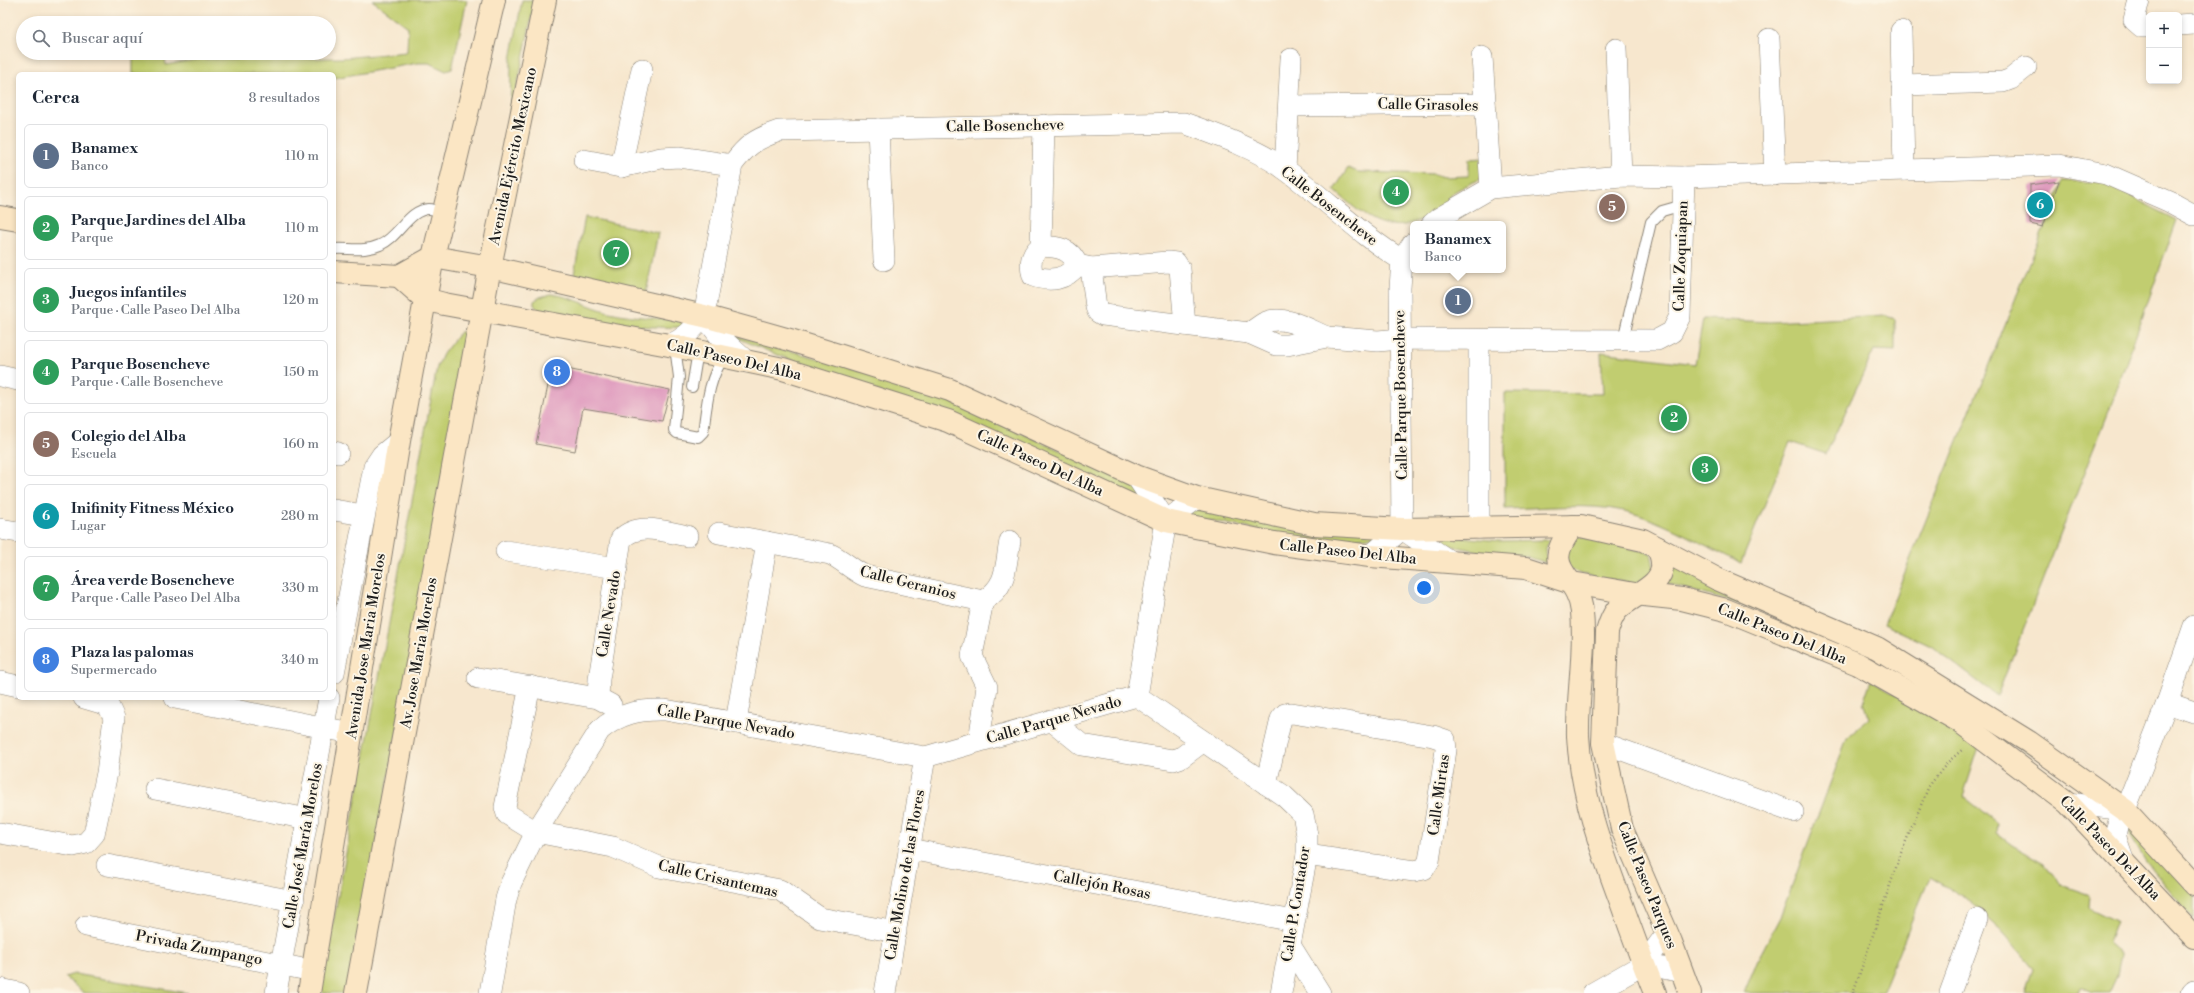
<!DOCTYPE html>
<html lang="es">
<meta charset="utf-8">
<style>
:root{--surface:#fff;--page:#f6f6f7;--text:#1f2937;--muted:#747a83;--line:#e0e1e3;--accent:#c8321e}
body{margin:0;font-family:"Libre Bodoni",serif;background:var(--page);color:var(--text)}
.controls{position:absolute;right:12px;top:12px;display:grid;overflow:hidden;border-radius:6px;box-shadow:0 2px 6px #0003}
.controls button{width:36px;height:36px;display:grid;place-items:center;padding:0;border:0;border-bottom:1px solid var(--line);background:var(--surface);color:var(--text);font:20px sans-serif}
.you{position:absolute;left:1424px;top:588px;width:14px;height:14px;margin:-10px;border:3px solid #fff;border-radius:50%;background:#1a73e8;box-shadow:0 0 0 6px #1a73e833}
.badge{display:grid;place-items:center;width:26px;height:26px;border-radius:50%;background:var(--accent);color:#fff;font-size:13px;font-weight:700}
.pin{position:absolute;translate:-50% -50%;border:2px solid #fff;box-shadow:0 1px 4px #0006}
.popup{position:absolute;left:1410px;top:221px;width:96px;height:52px;box-sizing:border-box;display:grid;place-content:center;border-radius:6px;background:var(--surface);filter:drop-shadow(0 1px 3px #0005);font-size:13px;white-space:nowrap;color:var(--muted)}
.popup b{font-size:15px;color:var(--text)}
.popup::after{content:'';position:absolute;left:50%;top:100%;margin-left:-8px;border:8px solid transparent;border-top-color:var(--surface)}
.list{margin:0;padding:0;list-style:none}
h2{display:flex;justify-content:space-between;align-items:center;height:52px;margin:0;padding:0 16px;font-size:17px}
h2 small{font-size:13px;font-weight:400;color:var(--muted)}
.list li{display:grid;grid-template-columns:26px 1fr auto;gap:12px;align-items:center;box-sizing:border-box;height:64px;margin:0 8px 8px;padding:0 8px;border:1px solid var(--line);border-radius:6px}
.list b{display:block;font-size:15px;white-space:nowrap}
.list p{margin:0;font-size:13px;white-space:nowrap;color:var(--muted)}
.list em{font-size:13px;font-style:normal;color:var(--muted)}
.icon{flex:none;width:22px;height:22px;fill:none;stroke:currentColor;stroke-width:2;stroke-linecap:round;stroke-linejoin:round}
.map{position:relative;flex:none;width:2194px;height:993px;overflow:hidden}
.search{position:absolute;background:var(--surface);box-shadow:0 2px 6px #0003;left:16px;top:16px;width:320px;height:44px;display:flex;align-items:center;gap:10px;box-sizing:border-box;padding:0 14px;border-radius:22px;color:var(--muted);font-size:15px}
.panel{position:absolute;background:var(--surface);box-shadow:0 2px 6px #0003;left:16px;top:72px;width:320px;height:628px;border-radius:6px}
.map>svg:first-child{display:block}
</style>
<div class="map">
<svg width="2194" height="993" viewBox="0 0 2194 993">
<rect width="100%" height="100%" fill="#fcf5e5"/>
<filter id="ink" filterUnits="userSpaceOnUse"><feTurbulence type="fractalNoise" baseFrequency=".025" numOctaves="2"/><feDisplacementMap in="SourceGraphic" scale="8" xChannelSelector="R" yChannelSelector="G"/><feConvolveMatrix kernelMatrix="1 2 1 2 8 2 1 2 1" color-interpolation-filters="sRGB"/></filter>
<filter id="wash" filterUnits="userSpaceOnUse"><feTurbulence type="fractalNoise" baseFrequency=".012" numOctaves="4" result="noise"/><feDisplacementMap in="SourceGraphic" scale="16" xChannelSelector="R" yChannelSelector="G"/><feGaussianBlur stdDeviation="0.9" result="paint"/><feColorMatrix in="noise" values="0 0 0 0 0 0 0 0 0 0 0 0 0 0 0 0 0 1.4 0 .05"/><feComposite in="paint" operator="in"/></filter>
<g filter="url(#wash)">
<rect width="100%" height="100%" fill="#f7e7ce"/>
<g fill="#c1cd6f" stroke="#6e7446">
<polygon points="372,0 467,0 452,69 446,71 429,63 418,63 334,78 334,74 133,74 133,56 165,58 166,65 201,59 342,58 407,52 408,27"/>
<polygon points="522,0 535,0 510,122 511,60"/>
<path d="M1484,158V178C1477,180 1456,190 1451,194C1448,197 1448,203 1446,205C1441,211 1431,215 1425,218C1384,238 1363,215 1334,190L1348,168L1358,172L1434,174L1444,177L1469,176V159Z"/>
<polygon points="2063,181 2102,182 2177,220 2109,411 1997,696 1931,646 1884,624"/>
<polygon points="585,217 658,233 645,298 574,274"/>
<path d="M551,294C571,296 589,307 609,312C636,318 664,318 691,322L688,327C639,329 590,322 542,314L534,305V301L540,297Z"/>
<path d="M1886,316L1895,319V351L1874,350L1826,454L1790,442L1741,563C1707,547 1660,519 1624,511C1590,503 1541,508 1505,509V393L1603,394L1601,352L1695,364L1703,319L1770,322Z"/>
<polygon points="460,332 466,332 468,346 349,993 323,993 321,987 437,367 443,354"/>
<polygon points="724,332 916,386 1129,481 1150,503 999,435 775,354"/>
<polygon points="1196,510 1248,519 1390,533 1339,542 1311,541 1184,515"/>
<polygon points="1431,534 1500,541 1550,540 1546,548 1547,563 1528,557 1483,552 1432,542"/>
<polygon points="1579,536 1651,553 1655,572 1635,584 1581,574 1568,568 1564,547"/>
<polygon points="1670,560 1876,651 2034,757 1907,674 1829,636 1765,611 1664,583"/>
<polygon points="1871,680 1930,713 1979,747 1963,796 1997,823 1996,833 2012,845 2044,863 2061,885 2090,895 2089,908 2116,921 2108,943 2121,954 2117,976 2109,993 2092,993 2081,988 2079,993 2026,993 2034,968 2001,930 1964,897 1930,877 1882,993 1744,993 1758,959 1781,915 1847,738 1869,718 1863,703"/>
<polygon points="2124,825 2194,892 2194,919 2146,862"/>
<polygon points="74,974 188,993 84,993 65,977"/>
</g>
<g id="blocks">
<g fill="#e09dbf">
<polygon points="2059,181 2043,227 2030,224 2030,185"/>
<polygon points="552,366 670,390 662,421 583,408 575,451 536,444"/>
</g>
</g>
</g>
<g filter="url(#ink)">
<use href="#blocks" fill-opacity="0" stroke="#8a8275" stroke-width="1"/>
<g fill="none" stroke-linecap="round" stroke-linejoin="round">
<defs>
<g id="lane">
<path d="M334,249C350,248 365,252 380,245C398,238 409,209 429,209C434,209 440,212 444,214"/>
<polyline points="1623,340 1651,222 1662,211 1683,205"/>
<path d="M675,347L679,377L674,430L677,433L698,437L703,432C707,405 708,380 724,357"/>
<polyline points="692,387 698,351"/>
</g>
<g id="street">
<polyline points="2139,0 2134,20 2142,27 2149,27"/>
<polyline points="2179,25 2194,24"/>
<polyline points="1901,31 1904,170"/>
<polyline points="1769,39 1775,175"/>
<polyline points="1616,49 1621,176"/>
<polyline points="1482,57 1491,188"/>
<polyline points="1902,85 2003,82 2011,79 2026,67"/>
<polyline points="1289,106 1485,104"/>
<path d="M1044,125L1041,246C1031,254 1029,263 1033,276C1050,282 1066,280 1077,265"/>
<polyline points="878,129 884,260"/>
<polyline points="584,160 621,167 661,158 679,157 732,165"/>
<polyline points="621,167 642,69"/>
<polyline points="1285,169 1291,59"/>
<polyline points="1432,224 1439,218 1491,188 1621,176 1684,177 2059,165 2106,174 2170,202 2194,215"/>
<path d="M1041,246C1058,247 1071,248 1077,265"/>
<polyline points="1078,265 1091,268 1168,262 1176,263 1180,269 1185,325"/>
<polyline points="1091,268 1096,307 1098,312 1103,315 1249,333 1276,345 1287,345 1327,337 1378,341 1400,339 1657,340 1672,332 1680,316 1684,177"/>
<polyline points="704,316 722,339 747,362"/>
<path d="M1249,333C1254,330 1259,326 1264,323C1283,313 1309,330 1327,337"/>
<polyline points="1479,340 1479,528"/>
<path d="M669,345C685,339 693,329 704,316L732,165C747,145 755,139 779,131L1184,123C1217,135 1258,149 1286,170C1326,199 1360,235 1402,260"/>
<polyline points="0,376 18,380"/>
<polyline points="334,452 338,453"/>
<polyline points="1136,476 1166,521 1137,696"/>
<polyline points="334,510 363,515"/>
<polyline points="1166,521 1197,498"/>
<polyline points="0,529 18,532"/>
<polyline points="1402,529 1400,288 1402,260 1413,243"/>
<polyline points="1402,529 1451,562"/>
<path d="M719,533L830,554C843,560 852,570 865,576L983,601"/>
<polyline points="506,551 617,568"/>
<polyline points="1370,556 1402,529"/>
<polyline points="334,673 374,467 382,455 399,441"/>
<polyline points="478,678 598,698 611,705"/>
<polyline points="0,682 18,686"/>
<polyline points="530,686 505,807 507,814 536,832 613,847 659,867 780,890 820,918 896,932"/>
<polyline points="175,698 351,733"/>
<path d="M598,698L599,679L621,539C639,521 665,532 687,536"/>
<polyline points="2167,703 2194,712"/>
<polyline points="1051,720 1082,745 1173,760 1182,757 1202,742"/>
<polyline points="736,722 767,542"/>
<path d="M979,741L987,687L972,656L983,601C1008,586 1005,567 1010,541"/>
<polyline points="1603,743 1793,812"/>
<polyline points="1266,784 1281,719 1285,714 1292,713 1433,736 1445,740 1446,750 1429,861 1424,869 1414,871 1307,855"/>
<polyline points="155,789 308,819"/>
<polyline points="2068,803 2125,810"/>
<polyline points="0,833 73,846 86,843 94,834 107,773 114,718 108,705 84,698"/>
<polyline points="909,849 1294,921"/>
<path d="M2123,859C2114,835 2112,833 2125,810L2167,703L2194,626"/>
<polyline points="107,865 294,901"/>
<polyline points="86,926 313,971"/>
<polyline points="1290,945 1320,993"/>
<polyline points="1644,964 1682,972"/>
<polyline points="0,989 19,993"/>
<polyline points="276,993 329,698"/>
<path d="M490,993L506,899L511,883L536,832L600,730C619,714 639,709 665,710L925,757L1137,696L1284,796L1303,814L1307,835V855L1281,993"/>
<polyline points="885,993 925,757"/>
<polyline points="1593,993 1644,964 1667,933"/>
<polyline points="1950,993 1977,919"/>
<polyline points="2192,993 2194,991"/>
</g>
<g id="secondary">
<polyline points="0,217 18,220"/>
<polyline points="433,257 490,267 704,316 790,340 950,390 1136,476 1197,498 1314,524 1402,529 1581,526 1643,540 1717,579 1877,648 2029,742 2125,810 2194,885"/>
<polyline points="334,272 399,276 433,257"/>
<polyline points="399,276 425,299 444,304 669,345 783,369 948,421 1166,521 1274,543 1370,556 1526,568 1572,583 1635,594 1682,599 1726,610 1858,664 1959,721 2068,803 2194,937"/>
<path d="M1573,526C1537,573 1578,571 1582,612C1586,653 1577,695 1578,736C1581,794 1601,849 1621,902C1632,933 1643,963 1655,993"/>
<path d="M1658,548C1660,553 1662,558 1662,563C1665,586 1630,596 1617,610C1612,616 1609,625 1607,632L1603,743L1622,829L1671,942L1690,993"/>
<polyline points="309,993 399,441 433,257 494,0"/>
<polyline points="356,993 490,267 545,0"/>
</g>
</defs>
<use href="#lane" stroke="#8a8275" stroke-width="12"/>
<use href="#street" stroke="#8a8275" stroke-width="22"/>
<use href="#secondary" stroke="#8a8275" stroke-width="24"/>
<polyline stroke="#8a8275" stroke-width="2.5" stroke-dasharray="1 3" stroke-linecap="butt" points="1853,993 1901,853 1929,786 1948,762 1963,749"/>
<use href="#lane" stroke="#fff" stroke-width="10"/>
<use href="#street" stroke="#fff" stroke-width="21"/>
<use href="#secondary" stroke="#fbe6c4" stroke-width="22"/>
</g>
</g>
<g text-anchor="middle" dominant-baseline="central" stroke-width="4" stroke-linejoin="round" paint-order="stroke">
<g font-size="15" fill="#1c1c1c" stroke="#fcf5e5">
<text transform="translate(1428 105) rotate(1)">Calle Girasoles</text>
<text transform="translate(1005 126) rotate(-1)">Calle Bosencheve</text>
<text transform="translate(513 156) rotate(-78)">Avenida Ejército Mexicano</text>
<text transform="translate(1329 206) rotate(38)">Calle Bosencheve</text>
<text transform="translate(1681 256) rotate(-88)">Calle Zoquiapan</text>
<text transform="translate(734 360) rotate(13)">Calle Paseo Del Alba</text>
<text transform="translate(1401 395) rotate(-91)">Calle Parque Bosencheve</text>
<text transform="translate(1040 463) rotate(25)">Calle Paseo Del Alba</text>
<text transform="translate(1348 552) rotate(6)">Calle Paseo Del Alba</text>
<text transform="translate(908 583) rotate(14)">Calle Geranios</text>
<text transform="translate(609 614) rotate(-81)">Calle Nevado</text>
<text transform="translate(1782 634) rotate(22)">Calle Paseo Del Alba</text>
<text transform="translate(366 646) rotate(-81)">Avenida Jose Maria Morelos</text>
<text transform="translate(419 653) rotate(-80)">Av. Jose Maria Morelos</text>
<text transform="translate(1054 720) rotate(-16)">Calle Parque Nevado</text>
<text transform="translate(726 722) rotate(10)">Calle Parque Nevado</text>
<text transform="translate(1439 795) rotate(-82)">Calle Mirtas</text>
<text transform="translate(303 846) rotate(-80)">Calle José María Morelos</text>
<text transform="translate(2110 848) rotate(46)">Calle Paseo Del Alba</text>
<text transform="translate(905 875) rotate(-80)">Calle Molino de las Flores</text>
<text transform="translate(718 879) rotate(13)">Calle Crisantemas</text>
<text transform="translate(1102 885) rotate(11)">Callejón Rosas</text>
<text transform="translate(1647 885) rotate(68)">Calle Paseo Parques</text>
<text transform="translate(1296 904) rotate(-81)">Calle P. Contador</text>
<text transform="translate(199 948) rotate(11)">Privada Zumpango</text>
</g>
</g>
</svg>
<div class="controls">
<button>+</button>
<button>−</button>
</div>
<div class="you"></div>
<div class="pin badge" style="left:1458px;top:301px;background:#5c6f8a">1</div>
<div class="popup"><b>Banamex</b>Banco</div>
<div class="pin badge" style="left:1674px;top:418px;background:#2e9e5b">2</div>
<div class="pin badge" style="left:1705px;top:469px;background:#2e9e5b">3</div>
<div class="pin badge" style="left:1396px;top:192px;background:#2e9e5b">4</div>
<div class="pin badge" style="left:1612px;top:207px;background:#8d6e63">5</div>
<div class="pin badge" style="left:2040px;top:205px;background:#0f9aa8">6</div>
<div class="pin badge" style="left:616px;top:253px;background:#2e9e5b">7</div>
<div class="pin badge" style="left:557px;top:372px;background:#3f7fe0">8</div>
<div class="search"><svg class="icon" aria-label="search" viewBox="0 0 24 24"><circle cx="10" cy="10" r="6"/><path d="M15 15l6 6"/></svg>Buscar aquí</div>
<section class="panel">
<h2>Cerca<small>8 resultados</small></h2>
<ul class="list">
<li><span class="badge" style="background:#5c6f8a">1</span><div><b>Banamex</b><p>Banco</p></div><em>110 m</em></li>
<li><span class="badge" style="background:#2e9e5b">2</span><div><b>Parque Jardines del Alba</b><p>Parque</p></div><em>110 m</em></li>
<li><span class="badge" style="background:#2e9e5b">3</span><div><b>Juegos infantiles</b><p>Parque · Calle Paseo Del Alba</p></div><em>120 m</em></li>
<li><span class="badge" style="background:#2e9e5b">4</span><div><b>Parque Bosencheve</b><p>Parque · Calle Bosencheve</p></div><em>150 m</em></li>
<li><span class="badge" style="background:#8d6e63">5</span><div><b>Colegio del Alba</b><p>Escuela</p></div><em>160 m</em></li>
<li><span class="badge" style="background:#0f9aa8">6</span><div><b>Inifinity Fitness México</b><p>Lugar</p></div><em>280 m</em></li>
<li><span class="badge" style="background:#2e9e5b">7</span><div><b>Área verde Bosencheve</b><p>Parque · Calle Paseo Del Alba</p></div><em>330 m</em></li>
<li><span class="badge" style="background:#3f7fe0">8</span><div><b>Plaza las palomas</b><p>Supermercado</p></div><em>340 m</em></li>
</ul>
</section>
</div>
